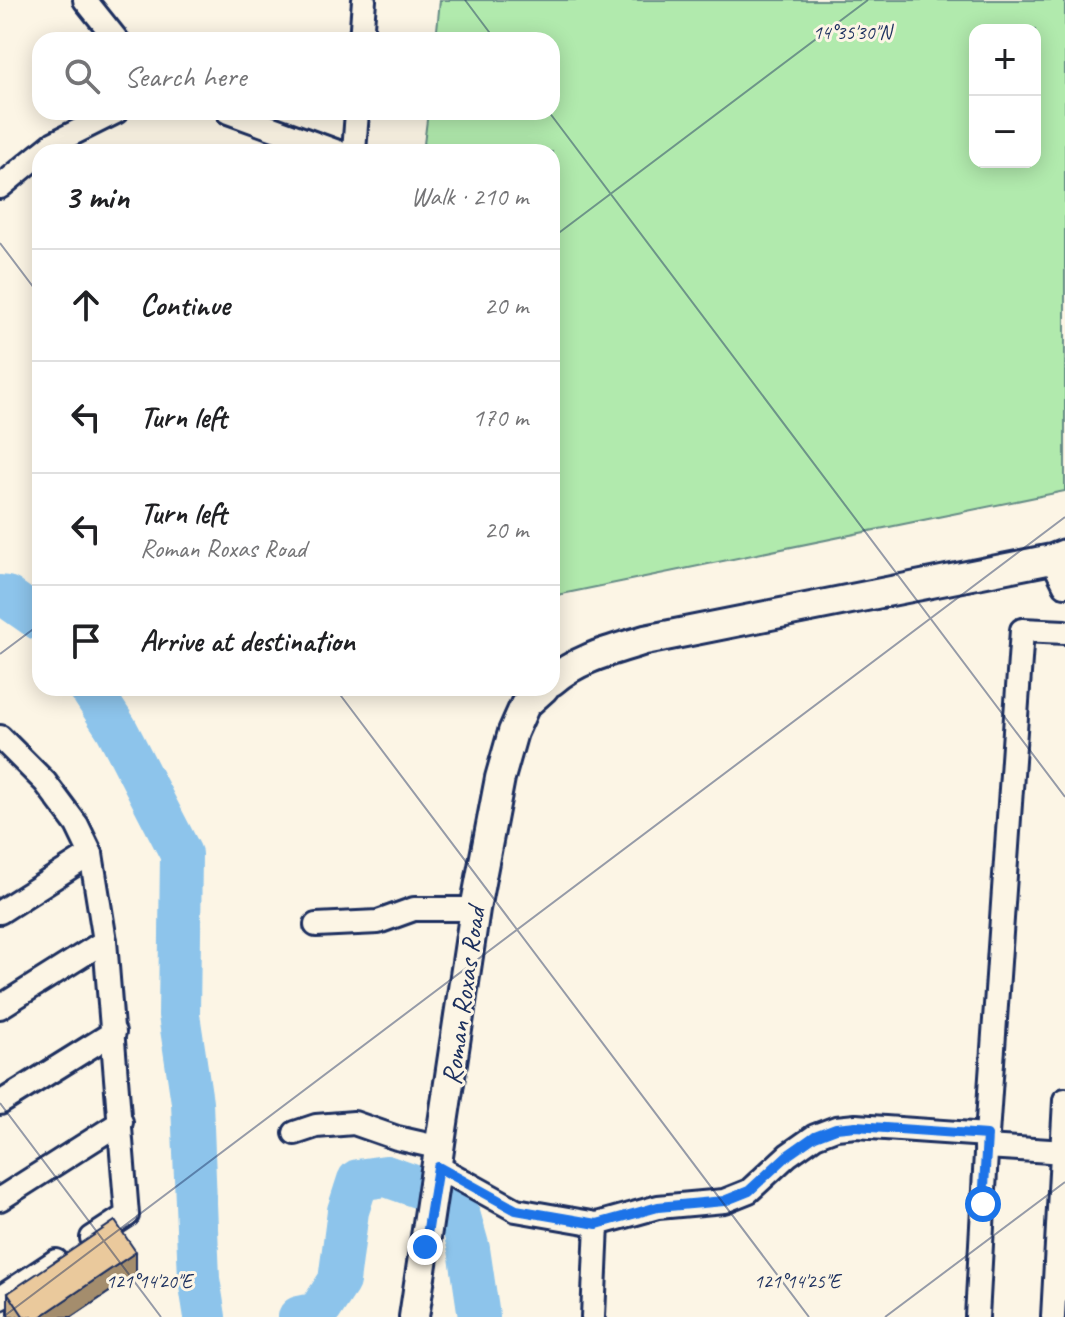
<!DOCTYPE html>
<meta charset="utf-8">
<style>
:root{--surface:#fff;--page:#f6f6f6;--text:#202124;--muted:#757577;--line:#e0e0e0}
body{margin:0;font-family:Caveat,sans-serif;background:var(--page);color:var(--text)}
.controls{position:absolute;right:24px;top:24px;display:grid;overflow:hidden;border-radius:16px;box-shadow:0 4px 20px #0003}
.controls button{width:72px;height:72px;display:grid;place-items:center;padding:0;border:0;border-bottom:2px solid var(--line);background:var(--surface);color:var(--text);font:40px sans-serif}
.stop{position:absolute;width:24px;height:24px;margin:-18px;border:6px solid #1a73e8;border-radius:50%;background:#fff}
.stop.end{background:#1a73e8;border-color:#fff;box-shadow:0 2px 8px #0008}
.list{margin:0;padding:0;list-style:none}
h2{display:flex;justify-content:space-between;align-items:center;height:104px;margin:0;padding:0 32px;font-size:34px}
h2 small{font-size:26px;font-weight:400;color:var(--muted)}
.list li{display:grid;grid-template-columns:52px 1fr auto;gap:24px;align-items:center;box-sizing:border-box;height:112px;padding:0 32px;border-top:2px solid var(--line)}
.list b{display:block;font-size:30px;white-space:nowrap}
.list p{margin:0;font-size:26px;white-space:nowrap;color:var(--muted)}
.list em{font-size:26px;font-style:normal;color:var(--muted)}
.icon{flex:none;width:44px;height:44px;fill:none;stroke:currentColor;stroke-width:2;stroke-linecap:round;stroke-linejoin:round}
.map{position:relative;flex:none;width:1065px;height:1317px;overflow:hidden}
.search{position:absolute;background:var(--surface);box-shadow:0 4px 20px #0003;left:32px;top:32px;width:528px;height:88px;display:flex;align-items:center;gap:20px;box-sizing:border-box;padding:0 28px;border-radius:24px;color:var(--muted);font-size:30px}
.panel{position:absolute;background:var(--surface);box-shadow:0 4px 20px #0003;left:32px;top:144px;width:528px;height:552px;border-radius:24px}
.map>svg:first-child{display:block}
</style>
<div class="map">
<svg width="1065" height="1317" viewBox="0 0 1065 1317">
<rect width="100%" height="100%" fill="#fcf5e5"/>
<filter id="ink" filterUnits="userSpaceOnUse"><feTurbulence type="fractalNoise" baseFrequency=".0125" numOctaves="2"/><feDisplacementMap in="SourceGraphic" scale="16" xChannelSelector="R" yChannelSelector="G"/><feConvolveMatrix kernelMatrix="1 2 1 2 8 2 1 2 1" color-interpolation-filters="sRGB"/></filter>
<g filter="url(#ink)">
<path fill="#b1eaad" stroke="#668c86" stroke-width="2" fill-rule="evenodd" d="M440,0H1065V491L552,596V152H423L428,112H552V40H436ZM975,30H1035V162H975Z"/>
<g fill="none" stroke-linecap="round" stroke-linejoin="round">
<g stroke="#8dc4eb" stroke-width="42">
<polyline points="0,596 7,597 40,620"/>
<polyline points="90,688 116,728 181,854 179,1015 192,1102 199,1279 205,1317"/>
<polyline points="299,1317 318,1313 339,1281 348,1211 358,1180 386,1176 426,1190 460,1217 469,1249 479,1317"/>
</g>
<defs>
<g id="minor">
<polyline points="85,0 117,40"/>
<polyline points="361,40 364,0"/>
<polyline points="228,112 338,152"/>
<polyline points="43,152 54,143 116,112"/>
<polyline points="354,152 357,112"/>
<polyline points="0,187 40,154"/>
<polyline points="1052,559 1065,585"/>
<polyline points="0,737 45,782 77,825 91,854 105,941 127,1215 92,1238"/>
<polyline points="0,912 91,854"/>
<polyline points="316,925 378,922 414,909 475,909"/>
<polyline points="0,1007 105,941"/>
<polyline points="0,1103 114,1032"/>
<polyline points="295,1133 316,1126 354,1123 397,1138 441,1148"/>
<polyline points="986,1147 1065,1152"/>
<polyline points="438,1167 516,1210 597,1224 658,1207 724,1201 749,1191 788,1155 815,1136 836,1128 856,1126 987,1135"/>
<polyline points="0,1199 121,1122"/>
<polyline points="0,1298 56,1261"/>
<polyline points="593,1317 597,1224"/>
<polyline points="977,1317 987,1135 1022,630 1065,632"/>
<polyline points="1053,1317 1065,1100"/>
</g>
<g id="major">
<path d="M552,681C578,658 613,650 645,640L1052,559L1065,554"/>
<polyline points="414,1317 475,909 500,778 513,732 525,705 544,688"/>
</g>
</defs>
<use href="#minor" stroke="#1b2f5e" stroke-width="28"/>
<use href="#major" stroke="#1b2f5e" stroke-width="34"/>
<use href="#minor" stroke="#fcf5e5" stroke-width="22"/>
<use href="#major" stroke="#fcf5e5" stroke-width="28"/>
</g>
<polygon fill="#c9ad86" stroke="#1b2f5e" stroke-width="2" points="136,1274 72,1317 9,1317 8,1315 8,1293"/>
<polygon fill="#a48d6d" stroke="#1b2f5e" stroke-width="2" points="136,1252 136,1274 72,1317 40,1317"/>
<polygon fill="#eac99c" stroke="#1b2f5e" stroke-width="2" points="115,1221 136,1252 40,1317 24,1317 8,1293"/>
</g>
<g fill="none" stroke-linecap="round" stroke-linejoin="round" filter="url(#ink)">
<polyline stroke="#1a73e8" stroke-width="10" points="425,1247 438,1167 516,1210 597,1224 658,1207 724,1201 749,1191 788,1155 815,1136 836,1128 856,1126 987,1135 983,1204"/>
</g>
<path fill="none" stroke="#1b2f5e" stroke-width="2" stroke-opacity="0.45" d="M465,0L495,40M549,112L1065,797M552,238L868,0M0,243L40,296M0,654L40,624M335,688L809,1317M0,1103L161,1317M3,1317L1065,517M885,1317L1065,1182"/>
<g text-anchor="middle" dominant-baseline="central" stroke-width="6" stroke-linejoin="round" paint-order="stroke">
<g font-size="28" fill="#1b2f5e" stroke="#fcf5e5">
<text transform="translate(463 996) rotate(-82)">Roman Roxas Road</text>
</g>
</g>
<g font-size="20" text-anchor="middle" fill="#1b2f5e" stroke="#fcf5e5" stroke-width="6" stroke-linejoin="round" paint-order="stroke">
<text x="852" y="39">14°35'30"N</text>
<text x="149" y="1288">121°14'20"E</text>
<text x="797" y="1288">121°14'25"E</text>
</g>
</svg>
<div class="controls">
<button>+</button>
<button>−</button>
</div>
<div class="stop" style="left:983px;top:1204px"></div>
<div class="stop end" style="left:425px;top:1247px"></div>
<div class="search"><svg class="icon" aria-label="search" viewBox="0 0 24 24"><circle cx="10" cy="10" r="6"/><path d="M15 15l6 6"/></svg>Search here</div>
<section class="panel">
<h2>3 min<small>Walk · 210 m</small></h2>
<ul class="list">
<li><svg class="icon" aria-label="ahead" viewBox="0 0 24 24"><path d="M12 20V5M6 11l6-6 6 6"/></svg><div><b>Continue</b></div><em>20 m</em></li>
<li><svg class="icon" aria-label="left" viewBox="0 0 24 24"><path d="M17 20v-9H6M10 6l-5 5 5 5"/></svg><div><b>Turn left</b></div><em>170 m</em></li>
<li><svg class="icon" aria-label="left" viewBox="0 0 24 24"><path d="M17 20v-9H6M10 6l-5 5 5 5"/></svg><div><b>Turn left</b><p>Roman Roxas Road</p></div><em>20 m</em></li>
<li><svg class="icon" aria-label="arrive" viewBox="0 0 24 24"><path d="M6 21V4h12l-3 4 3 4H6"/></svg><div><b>Arrive at destination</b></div></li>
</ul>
</section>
</div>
